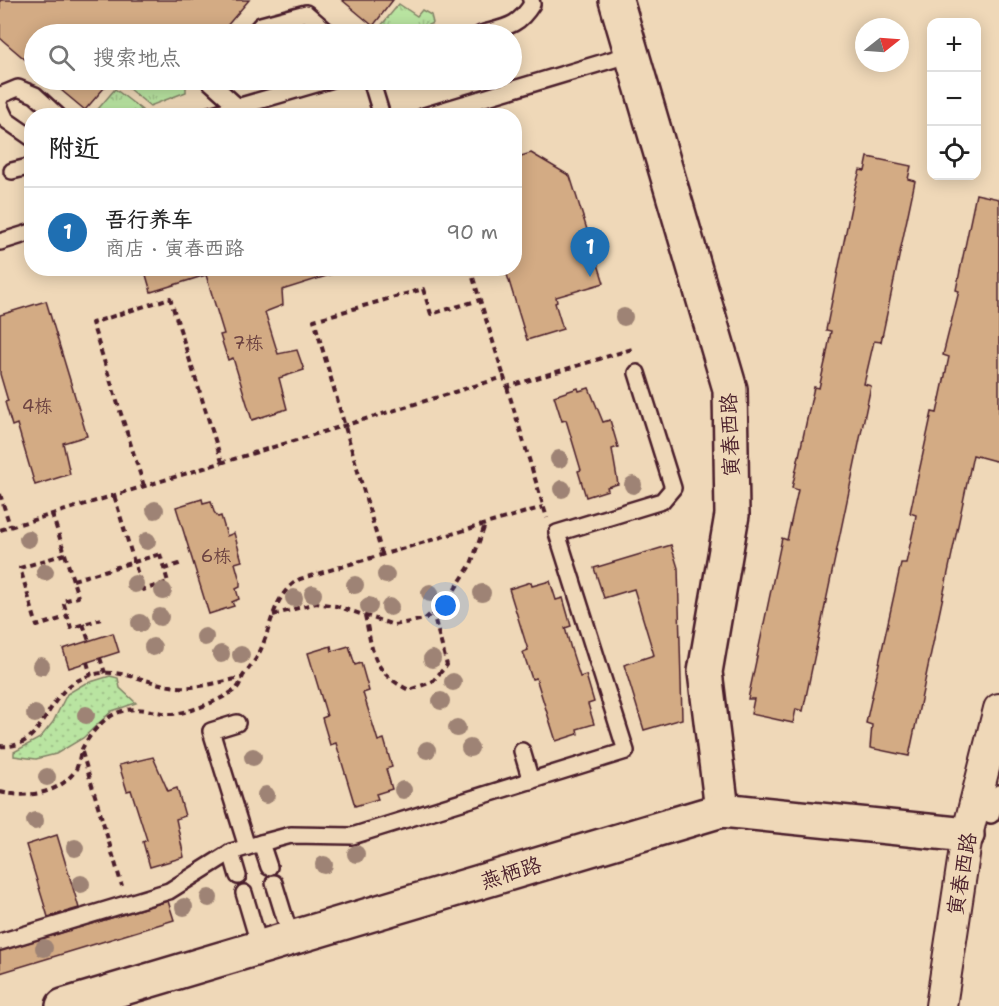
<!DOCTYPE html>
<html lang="zh">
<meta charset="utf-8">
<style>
:root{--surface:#fff;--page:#f6f6f6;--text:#222;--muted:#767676;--line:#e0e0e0;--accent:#1f6fb2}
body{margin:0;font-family:"Shantell Sans","LXGW WenKai TC",sans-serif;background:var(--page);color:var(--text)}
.controls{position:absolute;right:18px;top:18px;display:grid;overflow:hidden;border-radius:12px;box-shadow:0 3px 15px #0003}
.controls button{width:54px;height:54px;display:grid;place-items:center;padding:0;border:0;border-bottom:2px solid var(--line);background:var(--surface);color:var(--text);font:30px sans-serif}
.compass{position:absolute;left:855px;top:18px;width:54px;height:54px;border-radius:50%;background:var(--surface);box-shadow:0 3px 15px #0003;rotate:73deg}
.you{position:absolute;left:446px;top:606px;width:21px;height:21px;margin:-15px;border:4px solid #fff;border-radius:50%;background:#1a73e8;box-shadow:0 0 0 9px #1a73e833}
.badge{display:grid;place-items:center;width:39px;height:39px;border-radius:50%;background:var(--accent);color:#fff;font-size:20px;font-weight:700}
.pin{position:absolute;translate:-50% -50px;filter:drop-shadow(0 2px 3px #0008)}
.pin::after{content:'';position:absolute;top:32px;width:21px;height:18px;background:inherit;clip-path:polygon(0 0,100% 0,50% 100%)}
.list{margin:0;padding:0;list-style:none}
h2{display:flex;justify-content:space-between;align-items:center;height:78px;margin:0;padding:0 24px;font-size:26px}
h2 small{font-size:20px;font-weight:400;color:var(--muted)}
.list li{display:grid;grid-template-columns:39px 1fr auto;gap:18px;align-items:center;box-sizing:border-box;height:90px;padding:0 24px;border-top:2px solid var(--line)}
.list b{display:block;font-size:22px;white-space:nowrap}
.list p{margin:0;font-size:20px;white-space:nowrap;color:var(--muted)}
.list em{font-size:20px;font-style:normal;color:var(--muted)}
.icon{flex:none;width:33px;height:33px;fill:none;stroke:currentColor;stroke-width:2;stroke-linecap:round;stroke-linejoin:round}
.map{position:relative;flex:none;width:999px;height:1006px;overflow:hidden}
.search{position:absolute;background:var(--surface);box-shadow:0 3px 15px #0003;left:24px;top:24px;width:498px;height:66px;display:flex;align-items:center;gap:15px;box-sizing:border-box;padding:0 21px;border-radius:33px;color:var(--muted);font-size:22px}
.panel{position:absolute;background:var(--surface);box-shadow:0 3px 15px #0003;left:24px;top:108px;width:498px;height:168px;border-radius:24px}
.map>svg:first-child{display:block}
</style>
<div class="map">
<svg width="999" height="1006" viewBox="0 0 999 1006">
<defs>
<pattern id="grass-tufts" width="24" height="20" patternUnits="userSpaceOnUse" patternTransform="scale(1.5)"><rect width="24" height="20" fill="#b9e4a1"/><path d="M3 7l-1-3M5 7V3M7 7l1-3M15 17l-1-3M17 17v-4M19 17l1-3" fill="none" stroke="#a1c38b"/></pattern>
<pattern id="park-dots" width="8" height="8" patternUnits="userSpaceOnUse" patternTransform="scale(1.5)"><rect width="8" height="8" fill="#b9e4a1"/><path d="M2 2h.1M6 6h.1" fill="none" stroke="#a1c38b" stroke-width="1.8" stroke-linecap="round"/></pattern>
</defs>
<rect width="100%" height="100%" fill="#efd8b8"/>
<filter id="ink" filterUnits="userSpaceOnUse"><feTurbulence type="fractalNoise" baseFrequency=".0167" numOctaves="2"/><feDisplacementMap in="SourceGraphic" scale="12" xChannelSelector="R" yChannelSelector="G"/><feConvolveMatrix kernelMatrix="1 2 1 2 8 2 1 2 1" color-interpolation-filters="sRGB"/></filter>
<g filter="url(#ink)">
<g fill="url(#grass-tufts)" stroke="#828266" stroke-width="1.5">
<polygon points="399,4 417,16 422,10 431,15 433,23 407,34 360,34 366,27 375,33"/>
<polygon points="137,80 180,80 186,84 186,92 150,106 129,89"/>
<polygon points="115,89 142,110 130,115 93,115"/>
</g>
<polygon fill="url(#park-dots)" stroke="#828266" stroke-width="1.5" points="110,676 118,678 120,688 136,703 112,711 83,738 56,754 36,759 14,756 14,752 40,738 53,722 67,694 84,684"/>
<g fill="#d3ab84" stroke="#4a1f2b" stroke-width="1.5">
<polygon points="0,0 249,0 220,34 34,34 34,67 0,38"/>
<polygon points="342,0 393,0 373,26"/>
<polygon points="49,80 111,80 85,110"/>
<polygon points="531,153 570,176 604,283 556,297 557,302 555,303 563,329 527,340 505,268 514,268 514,158"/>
<polygon points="868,157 911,166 908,179 915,181 881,342 874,341 864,384 871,386 803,711 796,709 793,723 751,714 754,699 748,699 782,538 787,540 798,490 792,488 814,387 819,388 826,358 831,331 826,330 854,192 860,170 865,171"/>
<polygon points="976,194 999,199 999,462 973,455 909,756 870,748 872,725 866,723 901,563 906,563 914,527 916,515 910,513 932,412 937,413 949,357 943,355 959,291 956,290"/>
<polygon points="144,268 336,268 336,273 282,290 283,305 265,312 278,354 297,350 304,370 279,378 287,409 252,420 233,358 228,360 220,335 224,334 206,275 151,292"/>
<polygon points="46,301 87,436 63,443 70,474 35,485 17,424 12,426 5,402 8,401 0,374 0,315"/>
<polygon points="578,388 579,391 589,388 603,422 610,420 618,447 612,449 618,484 607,487 608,490 586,497 578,471 581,470 566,420 562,421 554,396"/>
<polygon points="202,499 203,503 211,501 214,512 218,517 221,516 227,536 234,533 242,561 235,563 240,581 240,587 236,589 239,599 232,602 234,606 209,614 176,507"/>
<polygon points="671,545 678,568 682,719 644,730 624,665 654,655 634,589 604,598 594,568"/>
<polygon points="550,581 556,600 563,598 571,626 565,628 571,649 580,677 586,675 594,702 588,704 594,724 577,729 578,734 556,741 536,678 532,679 523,652 528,650 509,589 531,582 532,586"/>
<polygon points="113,633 119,652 69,668 63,649"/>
<polygon points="331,646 332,651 349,646 355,665 361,663 369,691 363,693 378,741 384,739 392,767 386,769 392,789 376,794 378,799 355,806 336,743 330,745 322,718 327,716 308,653"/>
<polygon points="153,757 168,791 177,788 185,816 176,819 184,857 150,867 143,842 147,840 131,790 127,791 119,765"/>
<polygon points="57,835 79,908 48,917 26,845"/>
<polygon points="168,901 174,920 0,973 0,951"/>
</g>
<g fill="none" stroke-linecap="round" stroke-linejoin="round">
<defs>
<g id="lane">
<polyline points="253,34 261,25 306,13 330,34"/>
<path d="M481,34C505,27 518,27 532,4L531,0"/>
<polyline points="208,80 238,107"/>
<polyline points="371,80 382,116"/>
<polyline points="0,99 1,95 18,88 35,95 58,116"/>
<polyline points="0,107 6,120 32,138"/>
<polyline points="206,116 330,80"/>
<polyline points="424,116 631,54"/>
<polyline points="12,171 32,166"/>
<polyline points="0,242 32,232"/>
<polyline points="237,723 211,731 247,847"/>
<polyline points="522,751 531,781"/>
<polyline points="991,815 999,793"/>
<polyline points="261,843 291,835 352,836 626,751 557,533 662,501 673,488 637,373"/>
<polyline points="238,876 231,852 261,843 269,867"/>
<polyline points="274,883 291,938"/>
<polyline points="244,893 260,947"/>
<polyline points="0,942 169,891 231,852"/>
</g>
<polyline id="street" points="941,1006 967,835 999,709"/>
<g id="secondary">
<polyline points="616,0 730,389 732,515 705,672 722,810"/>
<polyline points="63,1006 722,810 967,835"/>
</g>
</defs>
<use href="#lane" stroke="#4a1f2b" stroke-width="20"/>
<use href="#street" stroke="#4a1f2b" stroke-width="34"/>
<use href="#secondary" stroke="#4a1f2b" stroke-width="38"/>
<g stroke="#4a1f2b" stroke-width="4" stroke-dasharray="6 4.5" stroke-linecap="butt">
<polyline points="470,268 504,377"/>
<polyline points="507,387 547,518"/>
<polyline points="144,486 92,323 170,298 222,462"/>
<polyline points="0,494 10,526"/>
<polyline points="52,514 65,554 20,568 37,626 67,617"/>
<polyline points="0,530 504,377 507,387 632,349"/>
<polyline points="65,554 78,597 63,601 71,628 101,619"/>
<polygon points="160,554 168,582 143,590 134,562"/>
<polyline points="382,554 314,320 423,289 431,314 480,300"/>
<polyline points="164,569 182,563"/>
<polyline points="73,580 134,562 114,495"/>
<polyline points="273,615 316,603 336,606 394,625 425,619 450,597 471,564 485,525"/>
<path d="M365,615C373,653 372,672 409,690L432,682L447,665L433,613"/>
<polyline points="83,624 89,641"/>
<polyline points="100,658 105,673"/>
<polyline points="87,662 91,676"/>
<path d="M0,746C42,750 44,703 72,684C111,659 138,683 178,687C198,689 222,681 242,678"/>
<polyline points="82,752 122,886"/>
<path d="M0,792C26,798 58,795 75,771C79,765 79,756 82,749C86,740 99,723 108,718C130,703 146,711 169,714C185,715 225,699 237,688C240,685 241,680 243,676C247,670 253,664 257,657C272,631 271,595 300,579L543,507"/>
</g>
<use href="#lane" stroke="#efd8b8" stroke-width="15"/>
<use href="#street" stroke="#efd8b8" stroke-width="30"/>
<use href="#secondary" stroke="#efd8b8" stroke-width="33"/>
</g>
<g fill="#9e8374">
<circle cx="624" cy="317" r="9"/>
<circle cx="559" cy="459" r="9"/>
<circle cx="633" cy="485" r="9"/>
<circle cx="562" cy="489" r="9"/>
<circle cx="155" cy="510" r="9"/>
<circle cx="28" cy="539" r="9"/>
<circle cx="147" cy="541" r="9"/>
<circle cx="45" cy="572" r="9"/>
<circle cx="386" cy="575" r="9"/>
<circle cx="135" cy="584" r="9"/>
<circle cx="355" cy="585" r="9"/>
<circle cx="163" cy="591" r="9"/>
<circle cx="430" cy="593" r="9"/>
<circle cx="482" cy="593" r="9"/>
<circle cx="313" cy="594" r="9"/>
<circle cx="294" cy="598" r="9"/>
<circle cx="369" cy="606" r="9"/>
<circle cx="390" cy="607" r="9"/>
<circle cx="160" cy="617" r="9"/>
<circle cx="140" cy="623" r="9"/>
<circle cx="205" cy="637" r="9"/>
<circle cx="153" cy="647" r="9"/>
<circle cx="221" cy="654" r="9"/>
<circle cx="241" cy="655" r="9"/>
<circle cx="432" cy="659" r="9"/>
<circle cx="41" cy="666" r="9"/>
<circle cx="453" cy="682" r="9"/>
<circle cx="441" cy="701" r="9"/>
<circle cx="35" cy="714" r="9"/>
<circle cx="86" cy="715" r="9"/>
<circle cx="457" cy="728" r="9"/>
<circle cx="470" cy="748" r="9"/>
<circle cx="427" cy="750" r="9"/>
<circle cx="253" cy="757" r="9"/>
<circle cx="47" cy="777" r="9"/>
<circle cx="403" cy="790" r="9"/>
<circle cx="266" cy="795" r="9"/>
<circle cx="35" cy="821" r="9"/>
<circle cx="75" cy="848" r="9"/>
<circle cx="356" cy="854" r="9"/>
<circle cx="324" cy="865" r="9"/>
<circle cx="81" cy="884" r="9"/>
<circle cx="209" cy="898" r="9"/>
<circle cx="184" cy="907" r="9"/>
<circle cx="44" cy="948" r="9"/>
</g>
</g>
<g text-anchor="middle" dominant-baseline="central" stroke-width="6" stroke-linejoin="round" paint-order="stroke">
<g font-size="18" fill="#6c4241">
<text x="248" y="343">7栋</text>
<text x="37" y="406">4栋</text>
<text x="216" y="556">6栋</text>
</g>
<g font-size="21" fill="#4a1f2b" stroke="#efd8b8">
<text transform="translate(730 435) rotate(-92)">寅春西路</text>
<text transform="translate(511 873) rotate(-17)">燕栖路</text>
<text transform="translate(962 874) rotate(-80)">寅春西路</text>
</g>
</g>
</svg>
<div class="controls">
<button>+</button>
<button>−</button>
<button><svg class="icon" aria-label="locate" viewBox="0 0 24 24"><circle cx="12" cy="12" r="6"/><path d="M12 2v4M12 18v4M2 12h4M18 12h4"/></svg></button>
</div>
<svg class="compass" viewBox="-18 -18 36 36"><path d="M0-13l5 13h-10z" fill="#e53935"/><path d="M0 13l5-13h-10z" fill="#767676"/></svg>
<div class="you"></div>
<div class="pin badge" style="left:590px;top:277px">1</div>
<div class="search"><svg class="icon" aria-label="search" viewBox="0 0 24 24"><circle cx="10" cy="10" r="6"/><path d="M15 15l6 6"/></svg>搜索地点</div>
<section class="panel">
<h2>附近<small></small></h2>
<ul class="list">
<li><span class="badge">1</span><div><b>吾行养车</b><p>商店 · 寅春西路</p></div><em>90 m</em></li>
</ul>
</section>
</div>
